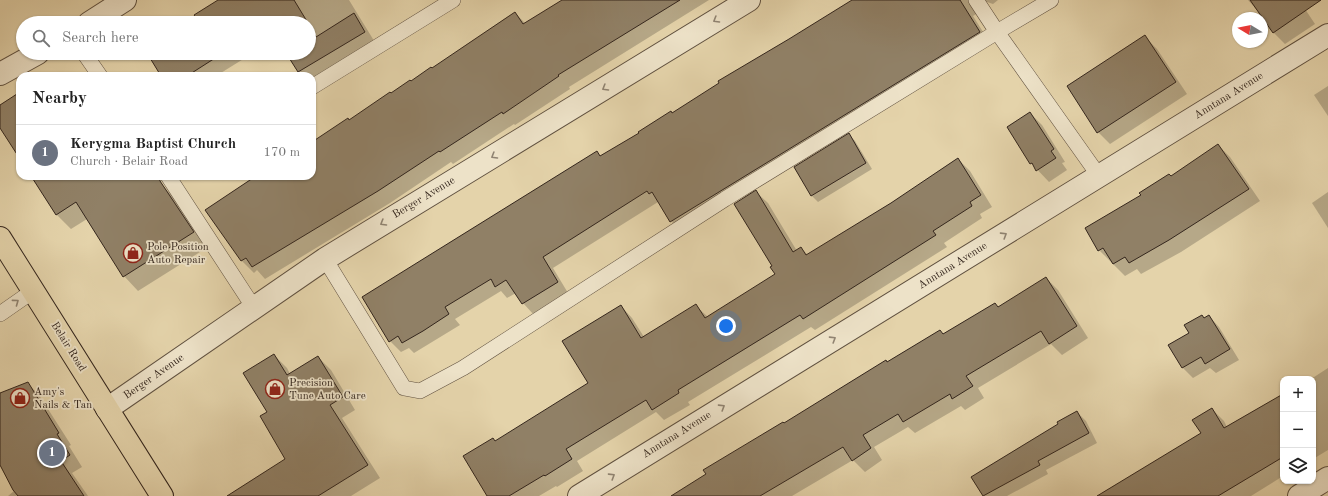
<!DOCTYPE html>
<meta charset="utf-8">
<style>
:root{--surface:#fff;--page:#f2f2f2;--text:#222;--muted:#767676;--line:#e0e0e0;--accent:#8f2418}
body{margin:0;font-family:"Old Standard TT",serif;background:var(--page);color:var(--text)}
.controls{position:absolute;right:12px;bottom:12px;display:grid;overflow:hidden;border-radius:8px;box-shadow:0 1px 3px #0004}
.controls button{width:36px;height:36px;display:grid;place-items:center;padding:0;border:0;border-bottom:1px solid var(--line);background:var(--surface);color:var(--text);font:20px sans-serif}
.compass{position:absolute;left:1232px;top:12px;width:36px;height:36px;border-radius:50%;background:var(--surface);box-shadow:0 1px 3px #0004;rotate:280deg}
.you{position:absolute;left:726px;top:326px;width:14px;height:14px;margin:-10px;border:3px solid #fff;border-radius:50%;background:#1a73e8;box-shadow:0 0 0 6px #1a73e833}
.badge{display:grid;place-items:center;width:26px;height:26px;border-radius:50%;background:var(--accent);color:#fff;font-size:13px;font-weight:700}
.pin{position:absolute;translate:-50% -50%;border:2px solid #fff;box-shadow:0 1px 4px #0006}
.list{margin:0;padding:0;list-style:none}
h2{display:flex;justify-content:space-between;align-items:center;height:52px;margin:0;padding:0 16px;font-size:17px}
h2 small{font-size:13px;font-weight:400;color:var(--muted)}
.list li{display:grid;grid-template-columns:26px 1fr auto;gap:12px;align-items:center;box-sizing:border-box;height:56px;padding:0 16px;border-top:1px solid var(--line)}
.list b{display:block;font-size:15px;white-space:nowrap}
.list p{margin:0;font-size:13px;white-space:nowrap;color:var(--muted)}
.list em{font-size:13px;font-style:normal;color:var(--muted)}
.icon{flex:none;width:22px;height:22px;fill:none;stroke:currentColor;stroke-width:2;stroke-linecap:round;stroke-linejoin:round}
.map{position:relative;flex:none;width:1328px;height:496px;overflow:hidden}
.search{position:absolute;background:var(--surface);box-shadow:0 1px 3px #0004;left:16px;top:16px;width:300px;height:44px;display:flex;align-items:center;gap:10px;box-sizing:border-box;padding:0 14px;border-radius:22px;color:var(--muted);font-size:15px}
.panel{position:absolute;background:var(--surface);box-shadow:0 1px 3px #0004;left:16px;top:72px;width:300px;height:108px;border-radius:12px}
.map>svg:first-child{display:block}
</style>
<div class="map">
<svg width="1328" height="496" viewBox="0 0 1328 496">
<rect width="100%" height="100%" fill="#e4d3aa"/>
<filter id="stains"><feTurbulence type="fractalNoise" baseFrequency=".005" numOctaves="4"/><feColorMatrix values="0 0 0 0 .2 0 0 0 0 .09 0 0 0 0 .02 0 0 0 .5 -.17"/></filter>
<radialGradient id="worn" r=".72"><stop offset=".6" stop-color="#630" stop-opacity="0"/><stop offset="1" stop-color="#630" stop-opacity=".3"/></radialGradient>
<g fill="#0003">
<polygon points="221,0 349,0 376,44 312,82 312,76 303,76 299,71 288,53 309,53 309,23 188,23"/>
<polygon points="563,0 709,0 569,87 570,89 515,125 514,124 453,164 451,162 390,203 265,279 257,270 254,273 242,261 206,210 222,199 223,200 258,176 312,176 312,143 432,69 515,13 525,23"/>
<polygon points="855,0 998,0 993,4 987,2 983,3 978,13 973,16 990,43 682,232 671,221 658,202 553,268 568,293 534,315 523,303 516,293 507,298 501,291 455,319 460,325 414,353 409,348 401,352 390,341 597,152 601,157"/>
<polygon points="1248,0 1299,0 1315,24 1285,44 1273,32 1263,17"/>
<polygon points="1145,37 1157,49 1187,94 1110,144 1098,132 1069,87"/>
<polygon points="148,53 253,53 216,76 163,76"/>
<polygon points="1328,86 1328,116 1314,95"/>
<polygon points="1030,113 1042,125 1065,162 1062,163 1067,170 1049,182 1031,163"/>
<polygon points="849,135 855,141 872,169 818,202 812,196"/>
<polygon points="1218,145 1230,157 1260,201 1181,252 1141,274 1137,269 1125,276 1099,250 1171,177"/>
<polygon points="958,159 970,171 992,207 980,214 982,218 944,243 947,247 815,330 811,327 688,402 690,405 664,420 656,412 577,461 583,471 557,487 556,486 539,496 489,496 496,442 589,384 621,306 632,318 644,337 696,306 708,317 776,275 756,192 768,203 797,251 801,248 808,255 892,204"/>
<polygon points="32,176 110,176 164,187 178,202 208,247 138,291 124,276 87,219 71,229 56,214"/>
<polygon points="1328,192 1328,228 1312,203"/>
<polygon points="1046,278 1058,290 1088,338 1062,355 1051,344 978,388 984,398 965,410 961,406 915,433 908,427 874,447 882,460 865,472 853,460 792,496 673,496 784,424 887,363 998,308"/>
<polygon points="1209,316 1219,327 1239,360 1216,373 1210,368 1193,378 1183,368 1169,345 1190,334"/>
<polygon points="274,355 287,368 290,374 318,357 331,370 355,410 342,418 380,478 351,496 229,496 287,459 268,413"/>
<polygon points="1328,368 1328,450 1313,459 1313,379 1311,379"/>
<polygon points="27,383 39,395 71,445 69,446 82,467 72,473 88,496 8,496 14,491 0,462 0,393"/>
<polygon points="1283,395 1283,476 1251,496 1104,496 1102,493 1118,483 1119,484 1202,434 1212,409 1224,421 1227,427"/>
<polygon points="1077,412 1086,421 1097,443 1046,470 1048,474 1007,496 984,496 972,477 1060,424"/>
</g>
<g fill="#908066" stroke="#34261d">
<polygon points="218,0 294,0 308,23 200,23 194,15"/>
<polygon points="562,0 680,0 558,75 559,76 503,114 502,112 440,152 439,151 378,191 252,267 246,258 241,261 205,210 256,176 312,176 312,142 348,118 349,120 390,92 391,93 410,80 411,81 431,67 432,68 515,12 523,24"/>
<polygon points="852,0 960,0 980,32 670,222 652,192 649,194 647,191 543,257 558,282 522,304 506,280 495,287 491,279 445,307 449,314 423,331 402,343 398,336 389,342 362,297 597,151 600,156 639,133 638,132 671,111 672,113 719,83 718,81 789,39"/>
<polygon points="1250,0 1321,0 1273,33"/>
<polygon points="354,13 365,32 298,72 286,53 309,53 309,25 316,37"/>
<polygon points="1145,35 1176,82 1097,133 1067,86"/>
<polygon points="147,53 223,53 187,76 161,76"/>
<polygon points="20,92 20,159 0,128 0,105"/>
<polygon points="1030,112 1054,149 1051,151 1056,158 1036,171 1032,163 1030,164 1007,127"/>
<polygon points="849,133 866,163 811,196 794,167"/>
<polygon points="1218,144 1249,189 1169,240 1129,263 1125,257 1113,264 1103,248 1098,251 1085,228 1141,195 1139,193 1169,174 1171,176"/>
<polygon points="958,158 981,195 970,202 972,206 933,231 936,235 803,319 800,315 678,390 679,393 652,410 646,400 566,449 572,459 545,476 544,475 509,496 487,496 463,456 493,438 495,441 588,383 562,341 621,305 641,338 696,304 705,318 775,274 770,267 772,266 734,204 756,190 793,252 801,247 806,255 891,203"/>
<polygon points="31,176 159,176 160,181 194,232 123,277 76,202 56,215"/>
<polygon points="1046,277 1077,326 1049,344 1041,331 966,376 973,386 952,399 950,394 903,422 898,414 863,435 871,448 852,461 843,447 760,496 671,496 706,474 703,470 783,422 784,423 886,360 887,362 940,330 943,334 995,303 998,307"/>
<polygon points="1202,315 1204,318 1209,315 1230,349 1205,364 1201,357 1182,368 1168,345 1189,333 1184,325"/>
<polygon points="274,354 287,375 318,356 343,397 330,405 368,465 318,496 227,496 285,459 260,416 267,412 243,373"/>
<polygon points="28,382 59,433 57,434 70,455 61,461 84,496 18,496 13,490 0,465 0,393"/>
<polygon points="1283,394 1283,457 1218,496 1097,496 1201,433 1192,420 1212,408 1224,428"/>
<polygon points="1077,411 1089,433 1038,461 1040,465 983,496 971,477 1058,424 1057,422"/>
</g>
<g fill="none" stroke-linecap="round" stroke-linejoin="round">
<defs>
<g id="lane">
<polyline points="976,0 997,32 1099,176"/>
<polyline points="84,53 100,76"/>
<polyline points="312,87 453,0"/>
<polyline points="168,176 254,308"/>
<polyline points="325,259 404,388 420,391 463,368 725,199 997,32 1051,0"/>
<polyline points="0,314 33,291"/>
</g>
<g id="street">
<polyline points="89,23 125,0"/>
<polyline points="0,74 38,53"/>
<polyline points="107,409 325,259 749,0"/>
<polyline points="579,496 1328,35"/>
<polyline points="1299,496 1328,478"/>
</g>
<polyline id="primary" points="0,238 162,496"/>
</defs>
<use href="#lane" stroke="#605140" stroke-width="16"/>
<use href="#street" stroke="#605140" stroke-width="24"/>
<use href="#primary" stroke="#34261d" stroke-width="24"/>
<use href="#lane" stroke="#ede2c8" stroke-width="15"/>
<use href="#street" stroke="#ede2c8" stroke-width="22"/>
<use href="#primary" stroke="#e4d3aa" stroke-width="22"/>
</g>
<defs><path id="oneway-chevron" d="M-2-3.5L2.5 0L-2 3.5" fill="none" stroke-width="1.6" stroke-linecap="round" stroke-linejoin="round"/></defs>
<g stroke="#908472">
<use href="#oneway-chevron" transform="translate(716 20) rotate(149)"/>
<use href="#oneway-chevron" transform="translate(605 88) rotate(149)"/>
<use href="#oneway-chevron" transform="translate(494 156) rotate(149)"/>
<use href="#oneway-chevron" transform="translate(383 223) rotate(149)"/>
<use href="#oneway-chevron" transform="translate(1004 235) rotate(-32)"/>
<use href="#oneway-chevron" transform="translate(16 302) rotate(-36)"/>
<use href="#oneway-chevron" transform="translate(833 339) rotate(-32)"/>
<use href="#oneway-chevron" transform="translate(722 407) rotate(-32)"/>
<use href="#oneway-chevron" transform="translate(612 476) rotate(-32)"/>
</g>
<defs>
<symbol id="shop-ring" viewBox="-11 -11 22 22"><circle r="9.5" fill="#ede2c8" stroke="#8f2418" stroke-width="1.5"/><path d="M-5-2.5h2.3a2.7 3.5 0 0 1 5.4 0H5L5.5 6h-11ZM-1.5-2.5h3a1.5 2.3 0 0 0-3 0Z" fill="#8f2418"/></symbol>
</defs>
<g fill-rule="evenodd">
<use href="#shop-ring" x="122" y="242" width="22" height="22"/>
<use href="#shop-ring" x="264" y="378" width="22" height="22"/>
<use href="#shop-ring" x="9" y="387" width="22" height="22"/>
</g>
<g text-anchor="middle" dominant-baseline="central" stroke-width="3.5" stroke-linejoin="round" paint-order="stroke">
<g font-size="11" fill="#34261d" stroke="#ede2c8">
<text transform="translate(1229 96) rotate(-32)">Anntana Avenue</text>
<text transform="translate(424 198) rotate(-31)">Berger Avenue</text>
<text transform="translate(953 266) rotate(-32)">Anntana Avenue</text>
<text transform="translate(68 347) rotate(58)">Belair Road</text>
<text transform="translate(154 377) rotate(-35)">Berger Avenue</text>
<text transform="translate(677 435) rotate(-32)">Anntana Avenue</text>
</g>
<g font-size="11" fill="#34261d" stroke="#ede2c8" text-anchor="start">
<text x="147" y="247">Pole Position<tspan x="147" dy="13">Auto Repair</tspan></text>
<text x="289" y="383">Precision<tspan x="289" dy="13">Tune Auto Care</tspan></text>
<text x="34" y="392">Amy's<tspan x="34" dy="13">Nails &amp; Tan</tspan></text>
</g>
</g>
<rect width="100%" height="100%" filter="url(#stains)"/>
<rect width="100%" height="100%" fill="url(#worn)"/>
</svg>
<div class="controls">
<button>+</button>
<button>−</button>
<button><svg class="icon" aria-label="layers" viewBox="0 0 24 24"><path d="M12 4l9 5-9 5-9-5zM3 14l9 5 9-5"/></svg></button>
</div>
<svg class="compass" viewBox="-18 -18 36 36"><path d="M0-13l5 13h-10z" fill="#e53935"/><path d="M0 13l5-13h-10z" fill="#767676"/></svg>
<div class="you"></div>
<div class="pin badge" style="left:52px;top:453px;background:#6b7280">1</div>
<div class="search"><svg class="icon" aria-label="search" viewBox="0 0 24 24"><circle cx="10" cy="10" r="6"/><path d="M15 15l6 6"/></svg>Search here</div>
<section class="panel">
<h2>Nearby<small></small></h2>
<ul class="list">
<li><span class="badge" style="background:#6b7280">1</span><div><b>Kerygma Baptist Church</b><p>Church · Belair Road</p></div><em>170 m</em></li>
</ul>
</section>
</div>
